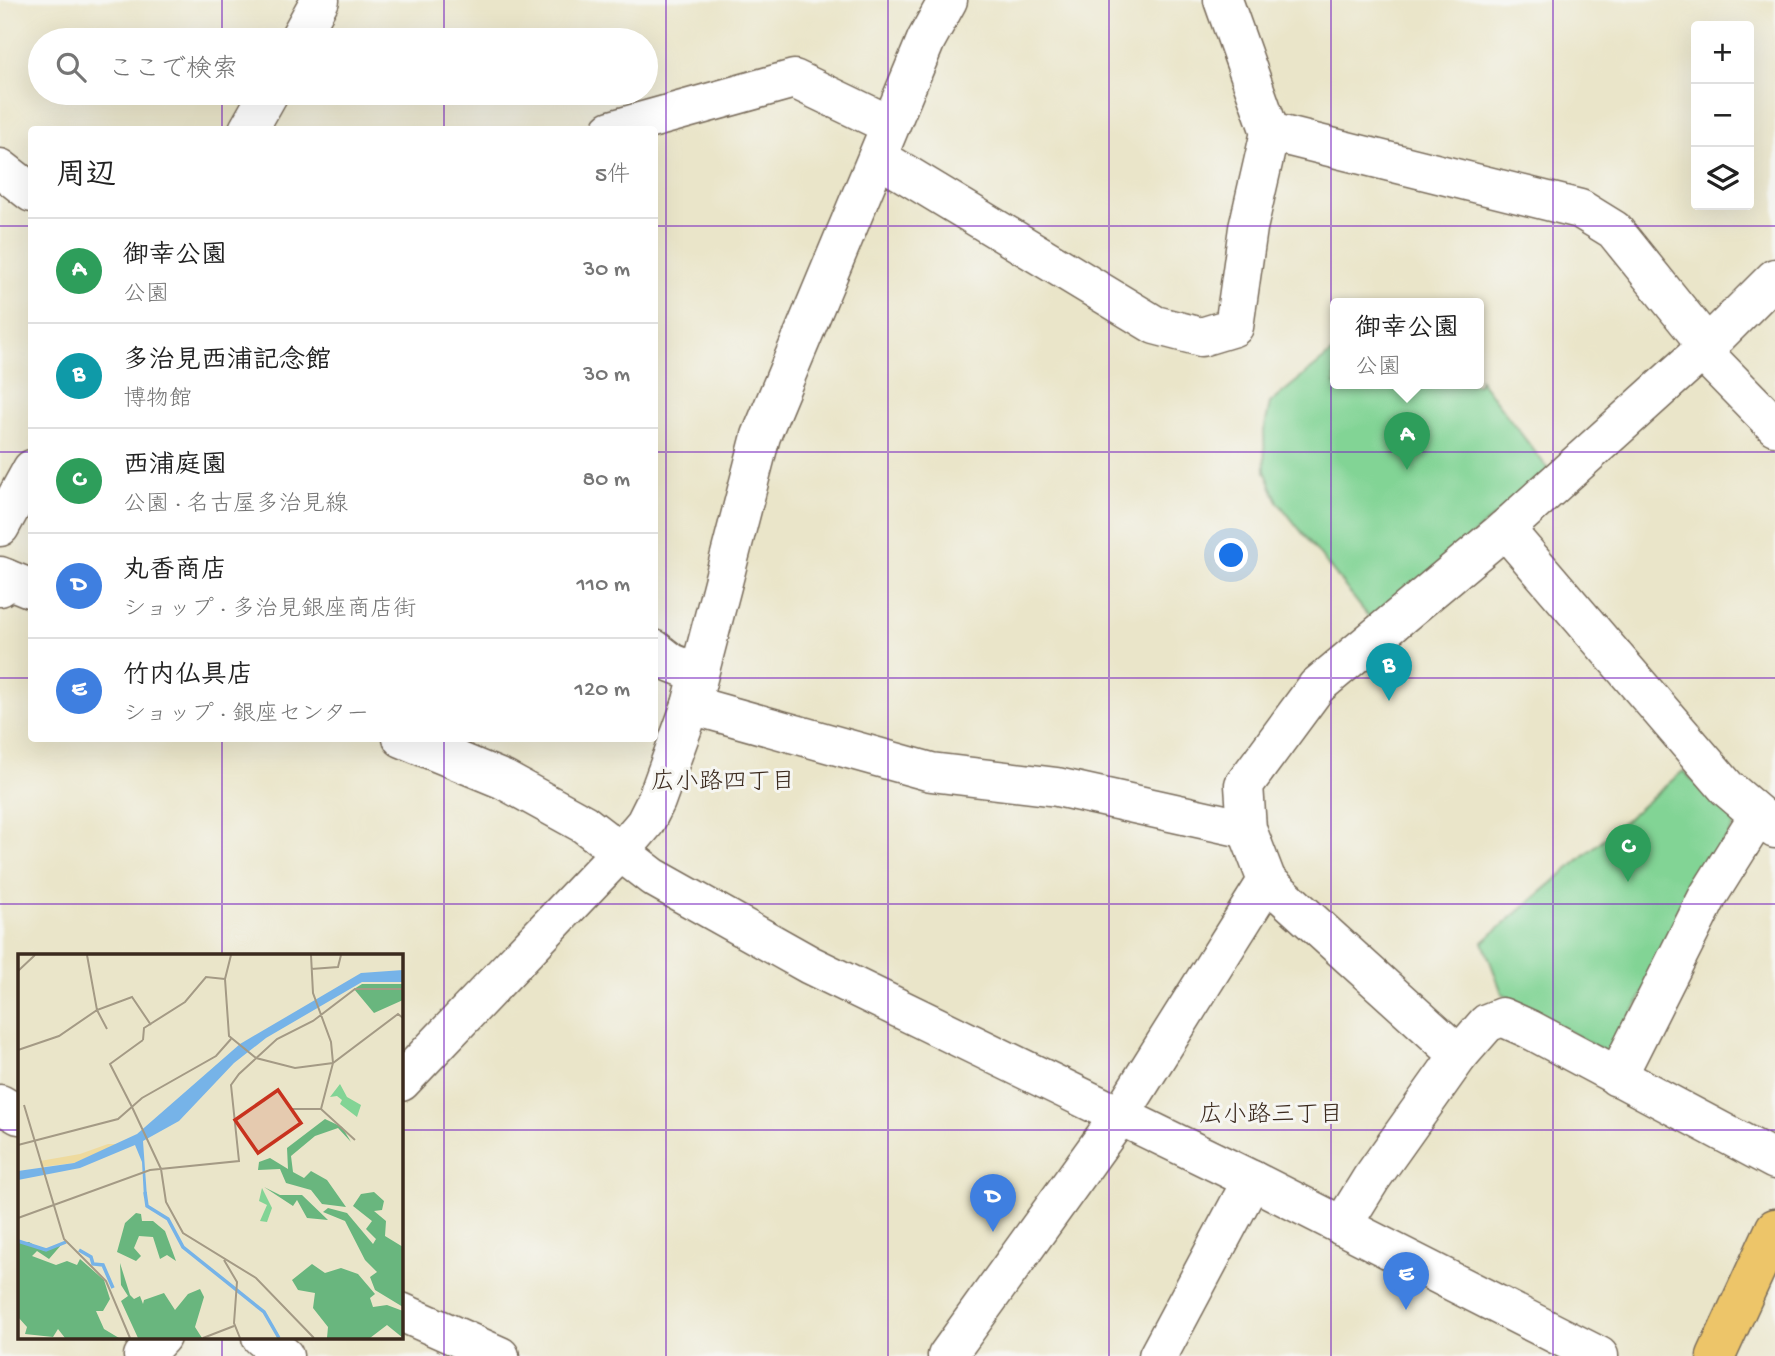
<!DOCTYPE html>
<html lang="ja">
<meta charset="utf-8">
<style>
:root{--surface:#fff;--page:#f6f6f6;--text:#222;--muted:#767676;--line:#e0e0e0;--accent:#c8321e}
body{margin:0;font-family:"Gochi Hand","Klee One",sans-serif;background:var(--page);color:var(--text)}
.controls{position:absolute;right:21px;top:21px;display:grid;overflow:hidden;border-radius:7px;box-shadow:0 7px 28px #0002}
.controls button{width:63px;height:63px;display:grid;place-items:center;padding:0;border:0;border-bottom:2px solid var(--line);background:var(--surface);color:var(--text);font:35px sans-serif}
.you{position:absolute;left:1232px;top:556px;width:24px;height:24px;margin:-18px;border:5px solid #fff;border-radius:50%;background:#1a73e8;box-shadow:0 0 0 10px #1a73e833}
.badge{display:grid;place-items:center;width:46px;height:46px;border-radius:50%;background:var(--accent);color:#fff;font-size:23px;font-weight:700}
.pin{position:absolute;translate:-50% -58px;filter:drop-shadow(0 2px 4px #0008)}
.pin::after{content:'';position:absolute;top:37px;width:24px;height:21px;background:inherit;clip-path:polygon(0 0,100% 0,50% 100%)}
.popup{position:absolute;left:1330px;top:298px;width:154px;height:91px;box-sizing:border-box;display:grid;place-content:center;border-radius:7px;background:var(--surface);filter:drop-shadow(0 2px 5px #0005);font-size:23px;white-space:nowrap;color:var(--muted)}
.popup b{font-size:26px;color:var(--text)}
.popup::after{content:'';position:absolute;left:50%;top:100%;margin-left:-14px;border:14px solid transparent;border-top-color:var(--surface)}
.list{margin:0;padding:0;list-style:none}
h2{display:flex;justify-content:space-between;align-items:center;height:91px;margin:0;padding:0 28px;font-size:30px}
h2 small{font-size:23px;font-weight:400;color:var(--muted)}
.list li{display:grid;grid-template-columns:46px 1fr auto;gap:21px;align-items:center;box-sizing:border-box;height:105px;padding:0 28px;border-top:2px solid var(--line)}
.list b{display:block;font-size:26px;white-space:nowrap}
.list p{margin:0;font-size:23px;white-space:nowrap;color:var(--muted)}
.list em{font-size:23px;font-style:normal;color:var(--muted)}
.icon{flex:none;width:38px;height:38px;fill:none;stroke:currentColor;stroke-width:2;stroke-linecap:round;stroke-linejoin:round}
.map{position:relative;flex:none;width:1775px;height:1356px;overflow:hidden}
.search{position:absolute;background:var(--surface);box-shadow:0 7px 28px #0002;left:28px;top:28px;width:630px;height:77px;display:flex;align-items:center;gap:18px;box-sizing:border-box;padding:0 24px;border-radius:38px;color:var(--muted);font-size:26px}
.panel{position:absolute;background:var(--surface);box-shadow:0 7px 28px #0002;left:28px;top:126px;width:630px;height:616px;border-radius:7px}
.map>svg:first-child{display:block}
</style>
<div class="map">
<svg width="1775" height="1356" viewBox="0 0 1775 1356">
<rect width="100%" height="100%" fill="#f6f6f2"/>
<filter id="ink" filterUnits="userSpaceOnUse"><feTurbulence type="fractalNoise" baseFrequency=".0143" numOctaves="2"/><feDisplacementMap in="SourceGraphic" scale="14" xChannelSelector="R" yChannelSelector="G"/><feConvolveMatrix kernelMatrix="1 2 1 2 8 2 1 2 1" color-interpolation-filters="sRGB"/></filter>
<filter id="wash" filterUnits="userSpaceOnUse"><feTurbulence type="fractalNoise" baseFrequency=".00686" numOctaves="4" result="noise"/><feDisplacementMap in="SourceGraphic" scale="28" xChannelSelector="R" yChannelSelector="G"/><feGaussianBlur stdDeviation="1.57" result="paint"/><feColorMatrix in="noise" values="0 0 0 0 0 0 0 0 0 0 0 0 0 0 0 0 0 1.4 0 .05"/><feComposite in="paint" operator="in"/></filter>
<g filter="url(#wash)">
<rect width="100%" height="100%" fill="#eae5c9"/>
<g fill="#82d495" stroke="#5e7f5a" stroke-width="2">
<polygon points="1335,350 1335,384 1479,384 1479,379 1549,470 1372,621 1278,502 1265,471 1264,431 1270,403"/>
<polygon points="1683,771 1736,822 1610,1055 1502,993 1483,942"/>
</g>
</g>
<g filter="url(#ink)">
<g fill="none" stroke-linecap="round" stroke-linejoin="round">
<defs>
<g id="pedestrian">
<polyline points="947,1356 1119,1117"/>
<polyline points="1158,1356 1252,1180"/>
</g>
<g id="minor">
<polyline points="1223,0 1270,132 1580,209 1614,230 1697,333 1702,351 1775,426"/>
<polyline points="298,40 320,0"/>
<polyline points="248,130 269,93"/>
<polyline points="611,130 794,79 890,125"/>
<polyline points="879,158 1155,325 1201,337 1234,327 1248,228 1270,132"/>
<polyline points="0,168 32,193"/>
<polyline points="0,527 32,469"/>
<polyline points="1505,529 1727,788 1775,829"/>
<polyline points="0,587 5,578 32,589"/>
<polyline points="654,649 672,663 698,673"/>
<polyline points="691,705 931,772 1057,787 1247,829"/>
<polyline points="402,738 504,780 584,824 653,877 810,965 1252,1180 1599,1356"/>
<polyline points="1267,881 1459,1055"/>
<polyline points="1617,1077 1708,896 1758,816"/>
<polyline points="401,1082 621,851 645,823 656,801 691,705 761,436 926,40 948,0"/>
<polyline points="0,1104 19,1115"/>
<polyline points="1119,1117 1267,881 1247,829 1244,785 1317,686 1505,529 1702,351 1775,278"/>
<polyline points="1342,1226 1371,1179 1459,1055 1487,1023 1502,1017 1529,1029 1775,1160"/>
<polyline points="401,1312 500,1356"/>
<polyline points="261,1337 284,1356"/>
<polyline points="143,1356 161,1337"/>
</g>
<polyline id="tertiary" points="0,576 5,578"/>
<polyline id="primary" points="1716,1356 1775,1228"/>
</defs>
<use href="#pedestrian" stroke="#786b5a" stroke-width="41"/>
<use href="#minor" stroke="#786b5a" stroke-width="41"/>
<use href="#tertiary" stroke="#786b5a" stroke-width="41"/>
<use href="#primary" stroke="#786b5a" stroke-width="41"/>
<use href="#pedestrian" stroke="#fff" stroke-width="38"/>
<use href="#minor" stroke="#fff" stroke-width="38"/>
<use href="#tertiary" stroke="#fff" stroke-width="38"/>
<use href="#primary" stroke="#edc569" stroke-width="38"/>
</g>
</g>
<path fill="none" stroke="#7b2cbf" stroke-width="2" stroke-opacity="0.55" d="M222,0V40M444,0V40M666,0V1356M888,0V1356M1109,0V1356M1331,0V1356M1553,0V1356M222,93V130M444,93V130M0,226H32M654,226H1775M0,452H32M654,452H1775M0,678H32M654,678H1775M222,738V955M444,738V1356M0,904H1775M0,1130H19M401,1130H1775M222,1337V1356"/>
<g text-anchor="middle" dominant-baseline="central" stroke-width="6" stroke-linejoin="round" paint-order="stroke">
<g font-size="24" fill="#3b2a1e" stroke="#f6f6f2">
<text x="723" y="783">広小路四丁目</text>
<text x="1271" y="1116">広小路三丁目</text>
</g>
</g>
<g transform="translate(18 954)">
<rect width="385" height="385" fill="#eae5c9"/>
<path d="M322,130L329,143L343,151L339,163L322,150L324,146L319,142L312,143ZM244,234L254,254L249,268L242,267L249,251L241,247Z" fill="#82d495"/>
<path d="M344,30H385V46L356,59L336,35ZM307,165L324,173L333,188L320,174L297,182L273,202L275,218L286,224L293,217L309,226L328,253L304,250L293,236L268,229L262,215L240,216L241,208L252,204L270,215L269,194ZM246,233L262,241H284L310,266L289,264L279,246L275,252ZM356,238L366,247L364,256L356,257L368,267L367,282L385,293V353L357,336L352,323L359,318L347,306L327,267L305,258L310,254L329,259L355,290L358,285L348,275L354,267L335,252L343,240ZM118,259L123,260L124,267H135L147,277L158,307L149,301L142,305L135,283L121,282L116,294L123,302L118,307L99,298L107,269ZM0,288H11L26,297L44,290L31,305L19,297L14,302L38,311L49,307L59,311L62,305L86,326L92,345L85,357H78L86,375L101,384H47L40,375L35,383L7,380L9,373L0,363ZM102,309L112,341L116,345L122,342L125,350L126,346L146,339L157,356L170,340L182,335L186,343L177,373L184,384H120L103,347L110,342L103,331ZM294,310L307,319L323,314L340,320L357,340L352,344L355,353L369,351L385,357V384L369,371L352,384H309L310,373L295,354L297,339L280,336L274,326Z" fill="#69b67e"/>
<path d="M90,190H100L56,209L23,213L22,207L62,200Z" fill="#eeda9e"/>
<path d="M385,16V28H344L248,84L216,109L161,167L125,187L129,243L126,244L124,208L117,191L62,214L0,226V217L56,209L119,180L222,90L343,19Z" fill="#76b3e8"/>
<path fill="none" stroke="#76b3e8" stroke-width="3.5" d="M127,238L129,252L150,265L165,293L246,358L261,384M0,287L28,296L48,288M61,296L73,303L75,310L85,311L95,334"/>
<path fill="none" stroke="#a49a85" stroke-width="2" d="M213,1L207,25L211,82L238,104L277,114L315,109L380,60L385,64M293,1L295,39L313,88L315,109L303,155M293,15L320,13L323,1M0,17L17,1M89,75L79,56L114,43L133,71M125,86L126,74L167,48L188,23L207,25M0,96L41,82L79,56L69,1M6,151L46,285L88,327L112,384M114,153L143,215M114,153L92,110L125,86M273,155H303L337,186M0,191L100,165L124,144L198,102L213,85M143,215L148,248L165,279L238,324L296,384M0,264L132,216L221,207L213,131L221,120L259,85L295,67L337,35H385M206,306L219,328L216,369L222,384M185,384L216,372"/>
<path fill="#c8321e" fill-opacity="0.15" stroke="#c8321e" stroke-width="3.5" d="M260,136L283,169L240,199L217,166Z"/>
<rect width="385" height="385" fill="none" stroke="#3b2a1e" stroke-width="3.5"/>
</g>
</svg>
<div class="controls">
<button>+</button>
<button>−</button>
<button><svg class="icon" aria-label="layers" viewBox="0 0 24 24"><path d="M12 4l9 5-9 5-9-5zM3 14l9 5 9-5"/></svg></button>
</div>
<div class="you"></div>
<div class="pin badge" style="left:1407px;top:470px;background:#2e9e5b">A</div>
<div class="popup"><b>御幸公園</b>公園</div>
<div class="pin badge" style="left:1389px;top:701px;background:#0f9aa8">B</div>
<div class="pin badge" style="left:1628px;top:882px;background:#2e9e5b">C</div>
<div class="pin badge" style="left:993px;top:1232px;background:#3f7fe0">D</div>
<div class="pin badge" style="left:1406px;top:1310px;background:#3f7fe0">E</div>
<div class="search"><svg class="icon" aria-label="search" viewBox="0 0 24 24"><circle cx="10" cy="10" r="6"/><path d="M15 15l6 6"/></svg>ここで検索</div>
<section class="panel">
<h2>周辺<small>5件</small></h2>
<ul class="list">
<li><span class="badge" style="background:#2e9e5b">A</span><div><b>御幸公園</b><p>公園</p></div><em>30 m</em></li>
<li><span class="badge" style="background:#0f9aa8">B</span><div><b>多治見西浦記念館</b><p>博物館</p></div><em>30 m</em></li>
<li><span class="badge" style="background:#2e9e5b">C</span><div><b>西浦庭園</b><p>公園 · 名古屋多治見線</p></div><em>80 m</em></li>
<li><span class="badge" style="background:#3f7fe0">D</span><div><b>丸香商店</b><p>ショップ · 多治見銀座商店街</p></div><em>110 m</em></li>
<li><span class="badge" style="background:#3f7fe0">E</span><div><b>竹内仏具店</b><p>ショップ · 銀座センター</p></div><em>120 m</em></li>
</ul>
</section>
</div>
